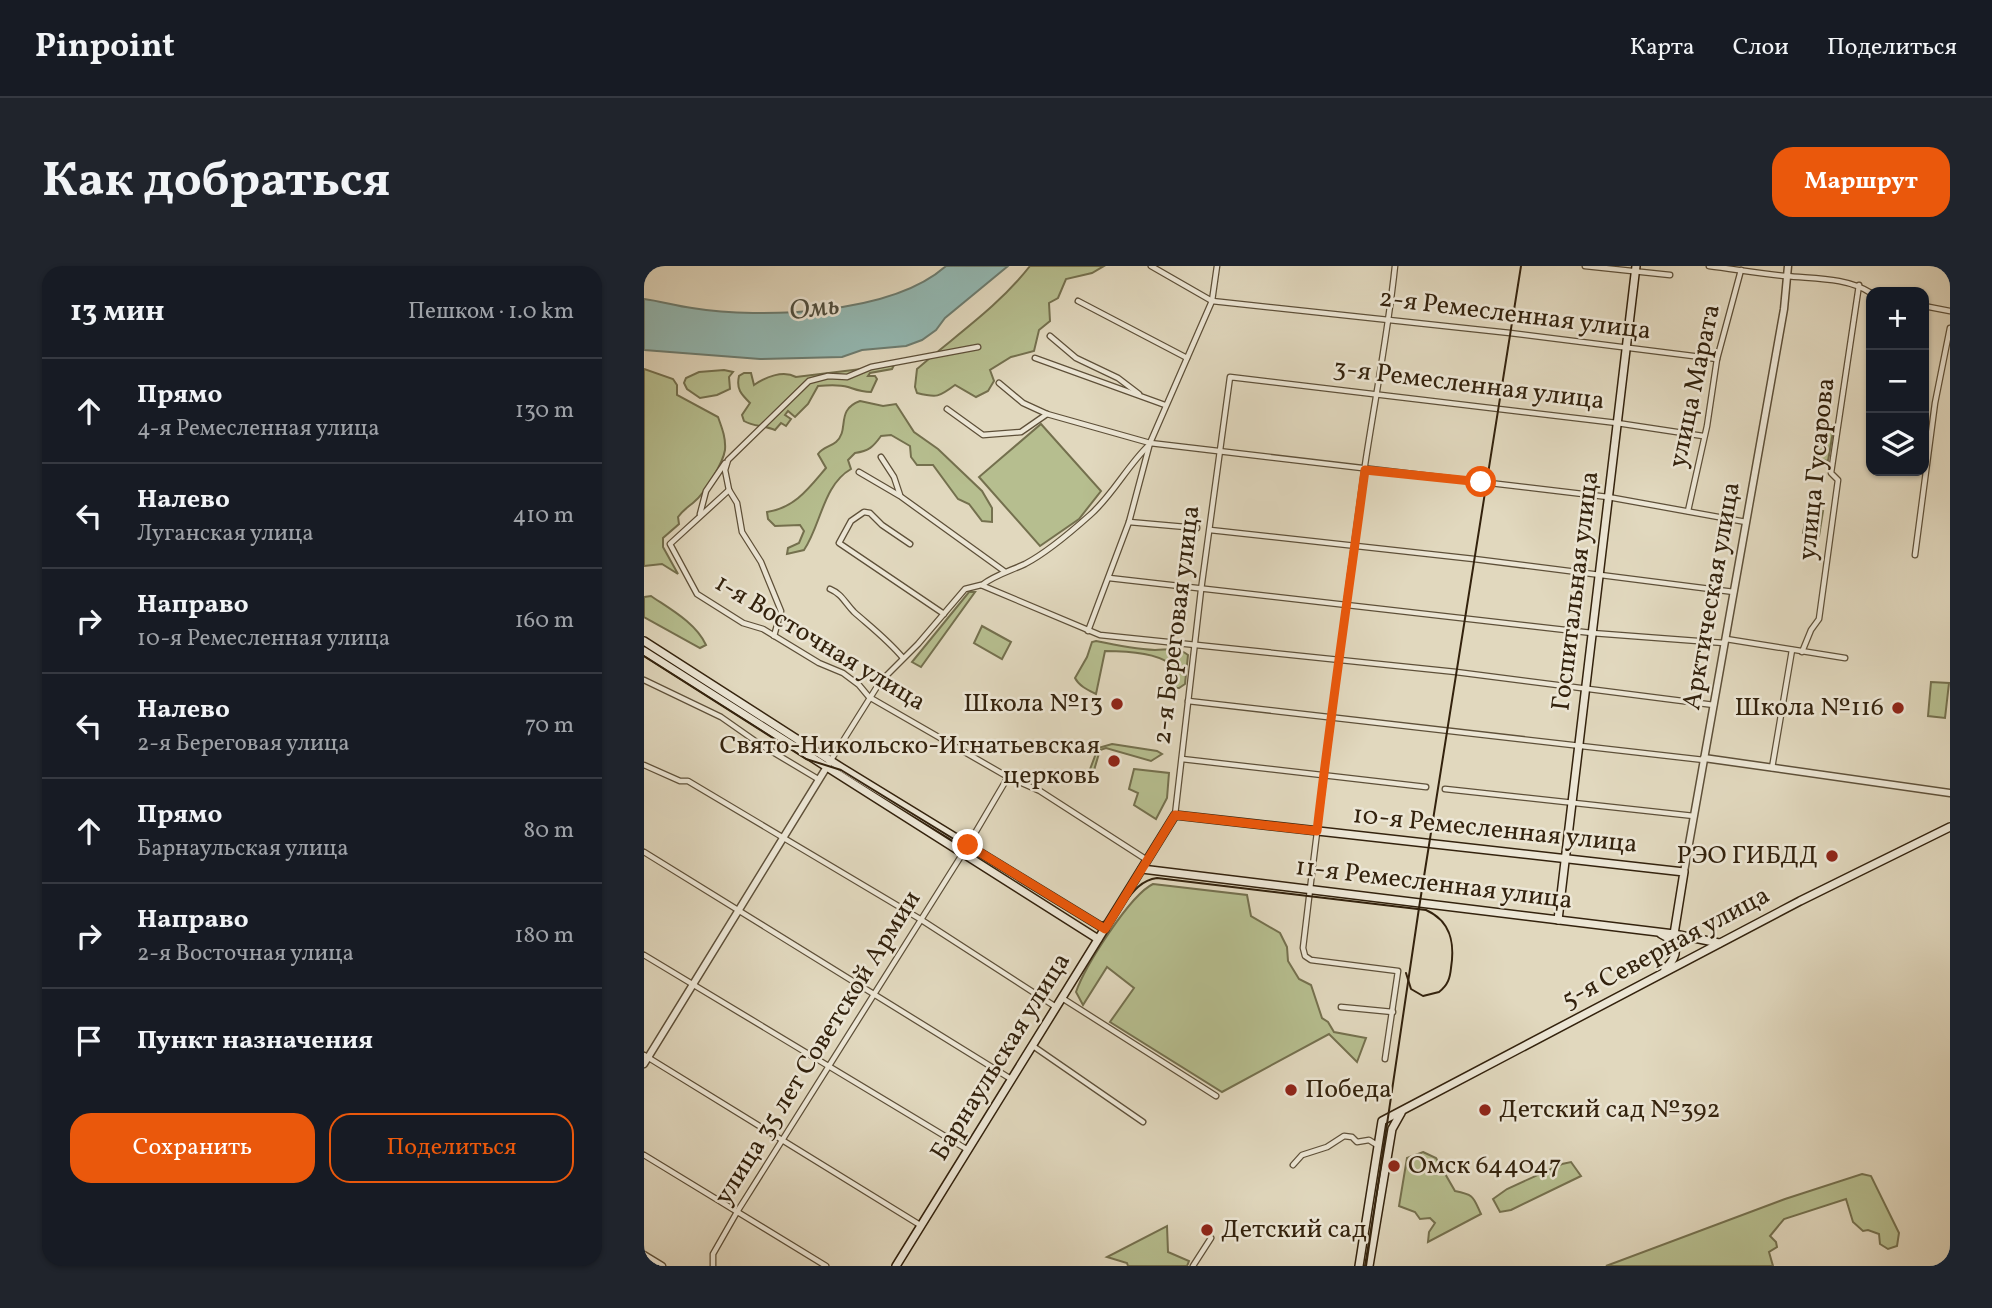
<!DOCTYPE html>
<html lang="ru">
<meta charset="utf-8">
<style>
:root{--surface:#171b24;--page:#20242c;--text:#f1f3f6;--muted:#9ea1a6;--line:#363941;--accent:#ea580c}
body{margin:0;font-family:Vollkorn,serif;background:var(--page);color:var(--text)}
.controls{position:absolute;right:21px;top:21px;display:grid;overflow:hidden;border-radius:14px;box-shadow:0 2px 5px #0004}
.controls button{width:63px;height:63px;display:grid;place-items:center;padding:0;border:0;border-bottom:2px solid var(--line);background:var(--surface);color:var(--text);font:35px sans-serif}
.stop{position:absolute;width:21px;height:21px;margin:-16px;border:5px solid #ea580c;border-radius:50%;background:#fff}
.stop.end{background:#ea580c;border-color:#fff;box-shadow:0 2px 7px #0008}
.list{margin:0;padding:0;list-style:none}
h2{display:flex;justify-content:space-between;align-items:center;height:91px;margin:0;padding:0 28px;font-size:30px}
h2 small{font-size:23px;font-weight:400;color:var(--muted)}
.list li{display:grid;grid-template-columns:46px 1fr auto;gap:21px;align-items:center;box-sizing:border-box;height:105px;padding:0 28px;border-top:2px solid var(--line)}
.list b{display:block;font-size:26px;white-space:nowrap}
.list p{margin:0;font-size:23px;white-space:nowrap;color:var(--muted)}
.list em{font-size:23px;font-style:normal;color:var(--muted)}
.actions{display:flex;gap:14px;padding:21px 28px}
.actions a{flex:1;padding:16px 0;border:2px solid var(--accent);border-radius:21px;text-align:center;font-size:24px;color:var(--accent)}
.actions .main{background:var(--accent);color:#fff}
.icon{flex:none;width:38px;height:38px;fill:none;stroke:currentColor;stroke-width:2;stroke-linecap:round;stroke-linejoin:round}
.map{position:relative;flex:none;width:1306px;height:1000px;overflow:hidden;border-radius:21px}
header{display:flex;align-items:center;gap:42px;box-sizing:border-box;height:98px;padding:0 35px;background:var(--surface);border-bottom:2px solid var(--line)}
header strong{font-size:33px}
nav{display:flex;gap:38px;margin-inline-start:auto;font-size:24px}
.intro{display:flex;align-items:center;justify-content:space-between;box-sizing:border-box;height:168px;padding:0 42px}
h1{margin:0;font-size:49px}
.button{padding:18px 32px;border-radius:21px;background:var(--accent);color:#fff;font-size:24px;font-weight:700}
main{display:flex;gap:42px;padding:0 42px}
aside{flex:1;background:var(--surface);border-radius:21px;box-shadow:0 2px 5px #0004}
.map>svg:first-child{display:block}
</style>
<header>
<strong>Pinpoint</strong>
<nav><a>Карта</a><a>Слои</a><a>Поделиться</a></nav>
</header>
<div class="intro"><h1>Как добраться</h1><a class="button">Маршрут</a></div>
<main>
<aside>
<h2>13 мин<small>Пешком · 1.0 km</small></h2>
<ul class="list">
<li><svg class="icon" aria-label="ahead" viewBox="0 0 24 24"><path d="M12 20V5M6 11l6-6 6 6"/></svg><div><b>Прямо</b><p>4-я Ремесленная улица</p></div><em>130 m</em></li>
<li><svg class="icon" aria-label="left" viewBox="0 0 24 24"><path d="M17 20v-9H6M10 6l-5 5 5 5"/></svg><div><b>Налево</b><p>Луганская улица</p></div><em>410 m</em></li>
<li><svg class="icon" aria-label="right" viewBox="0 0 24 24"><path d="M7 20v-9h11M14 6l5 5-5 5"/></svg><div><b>Направо</b><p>10-я Ремесленная улица</p></div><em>160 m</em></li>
<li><svg class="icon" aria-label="left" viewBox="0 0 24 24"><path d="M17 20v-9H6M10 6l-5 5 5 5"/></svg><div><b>Налево</b><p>2-я Береговая улица</p></div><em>70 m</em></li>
<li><svg class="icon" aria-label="ahead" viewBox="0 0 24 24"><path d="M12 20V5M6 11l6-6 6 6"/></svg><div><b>Прямо</b><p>Барнаульская улица</p></div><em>80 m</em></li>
<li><svg class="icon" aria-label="right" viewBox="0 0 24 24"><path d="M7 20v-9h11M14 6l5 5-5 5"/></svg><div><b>Направо</b><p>2-я Восточная улица</p></div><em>180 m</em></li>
<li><svg class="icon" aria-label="arrive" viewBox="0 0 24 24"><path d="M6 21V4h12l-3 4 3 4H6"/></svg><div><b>Пункт назначения</b></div></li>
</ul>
<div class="actions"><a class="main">Сохранить</a><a>Поделиться</a></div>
</aside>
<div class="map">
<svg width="1306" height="1000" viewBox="0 0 1306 1000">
<rect width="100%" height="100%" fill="#e1d8be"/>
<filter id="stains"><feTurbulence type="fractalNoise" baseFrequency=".00286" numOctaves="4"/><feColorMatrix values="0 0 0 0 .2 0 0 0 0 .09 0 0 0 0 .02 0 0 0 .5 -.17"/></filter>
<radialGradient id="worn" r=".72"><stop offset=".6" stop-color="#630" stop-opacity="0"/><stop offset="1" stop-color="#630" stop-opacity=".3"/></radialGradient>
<g fill="#b6be8f" stroke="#74704e" stroke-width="2">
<path d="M386,0H460L448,7L422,13L414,32L405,37L406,55L395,64L390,85L367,91L346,104L350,115L344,125L332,131L311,119C295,131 293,132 273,127L271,121L273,103C312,69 354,41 386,0Z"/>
<path d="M250,99L248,103L226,107L224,110H231L233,113L227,126C217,126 213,124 204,121C194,118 184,119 174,120L164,138L151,151L144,145L141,149L147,153L142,160L137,157L131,164C120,159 110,161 100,155L98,149L106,137C97,128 92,123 95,110L100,107H107L110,119C121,111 139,104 152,111Z"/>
<path d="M0,103L29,113L33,119V129L74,151C78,162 82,172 81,184C79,197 61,227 50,236C44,241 39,244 34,251L35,258L19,272V281L34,308L18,298L0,300Z"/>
<polygon points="80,104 89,106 85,111 86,123 73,129 56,132 43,123 40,117 42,112 55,106"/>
<path d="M216,135L239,140L252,138L270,166L294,183L338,225L348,242V256L338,255L325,238L314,233L289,199H273L267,191L266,180L247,169L237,170C229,181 225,185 211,187L204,194L207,203C179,219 177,259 160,284L143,288L144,282L155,277L160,265L156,259L131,260L124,253L123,246C151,242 165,222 182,202L174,188C179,181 186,181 192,176C206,164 191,144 216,135Z"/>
<polygon points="397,158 457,225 435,253 396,280 335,211"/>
<polygon points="1176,158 1190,160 1184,195 1170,193"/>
<polygon points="1164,242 1179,245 1175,270 1159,267"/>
<polygon points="325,326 331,326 277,401 268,396"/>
<path d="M7,330C26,343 52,357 62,379L56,382L0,351V331Z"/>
<polygon points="338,360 367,376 358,393 330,377"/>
<path d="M452,375C471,379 492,383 511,384C523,384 533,380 544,389L541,418L535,422H526L522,410L527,403L525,397C509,386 480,385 461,385L452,428C444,424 435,420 431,412L443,391L448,376Z"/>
<polygon points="1287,416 1305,417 1301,452 1284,450"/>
<polygon points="468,478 513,485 518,488 507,495 462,482 456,484 448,511 445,514 442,514 454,482"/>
<polygon points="490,503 525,507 523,532 512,553 490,539 494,527 485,523"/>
<path d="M509,618L603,629L607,650L636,667L643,681L644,695L655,713L667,719L678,752L684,756L690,766L722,772L713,796L685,768L578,826L466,756L490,722L463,701L439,739L432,726C441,700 486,629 509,618Z"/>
<path d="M779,886L792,892L811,925C831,929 829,931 837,948L784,976L785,966L791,957L786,952L776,953L771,946L755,940L763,892Z"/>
<polygon points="927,896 937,910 867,944 856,946 849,933 863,923 918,898"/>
<polygon points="1218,908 1227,910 1255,967 1253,980 1244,983 1236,978 1235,968 1224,964 1219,965 1209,956 1202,933 1140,953 1126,970 1132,976 1133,981 1125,986 1129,1000 962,1000 1141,933"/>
<polygon points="523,960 524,986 545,995 543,1000 484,1000 483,997 463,991"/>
</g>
<path fill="#94b9b3" stroke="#6d7d71" stroke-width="2" d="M302,0H364L301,52L292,64L278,74L262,80L218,84L198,91L116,93L0,84V33C16,35 32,40 48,42C117,53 247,49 302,0Z"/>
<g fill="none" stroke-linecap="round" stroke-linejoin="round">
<defs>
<g id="minor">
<polyline points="507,0 568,35 866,67 1073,93"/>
<polyline points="941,0 1026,9"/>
<path d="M1065,0C1090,3 1116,8 1142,10C1170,13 1202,11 1227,27"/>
<polyline points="434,35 543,92"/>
<polyline points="1280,40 1306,45"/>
<polyline points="406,70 432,92 474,112 495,128"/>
<polyline points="391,92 521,139"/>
<polyline points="355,117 379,137 403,148 506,177 964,231 1102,256"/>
<polyline points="303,143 339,169 377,166 403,148"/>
<polyline points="237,191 250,211 256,229"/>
<polyline points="215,206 256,230 360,305"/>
<polyline points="85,224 26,278 53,328 99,357 119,363 175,397 199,407 215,419 225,431 364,511 396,525 503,594"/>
<polyline points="1044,245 1063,160 1073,93 1097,4"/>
<polyline points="56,248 62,225 81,197"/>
<polyline points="485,256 553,262"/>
<polyline points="566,264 830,293 1090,326"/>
<polyline points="266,278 238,259 226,247 220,246 207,255 195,277 300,348"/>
<polyline points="1271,289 1291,137 1306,62"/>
<polyline points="465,312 948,367 1080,377"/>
<path d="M338,319C351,309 366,305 381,298C404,286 427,266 446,249C469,229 483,200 505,179"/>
<path d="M186,323C198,328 201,337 210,346C227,361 244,374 259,392"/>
<polyline points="444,365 485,256 506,177 568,35 573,0"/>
<polyline points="130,370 137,345 117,296 98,266 93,237 85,224 81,204 84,194 165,115 184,110 203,111 227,101 334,81"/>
<polyline points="1082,373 1201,392"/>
<polyline points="1158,386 1167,364 1175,353 1194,214 1187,207 1215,19"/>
<polyline points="0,414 77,451 117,479 174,513"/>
<polyline points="544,435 1060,494"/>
<polyline points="538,493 782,521"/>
<polyline points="187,494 236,416 274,378 321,323 337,319 456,369 812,406 1070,439"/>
<polyline points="0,499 36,515 44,515 276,653 412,741"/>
<polyline points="1128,502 1148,384"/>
<polyline points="801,523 1050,550"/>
<polyline points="531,549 557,324 586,111 973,157 1059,170"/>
<polyline points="324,579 364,511"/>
<polyline points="0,586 367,813"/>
<polyline points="0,689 324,884"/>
<polyline points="418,732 572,830"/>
<polyline points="697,741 749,746"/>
<polyline points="389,780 499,856"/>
<polyline points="0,789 276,959"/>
<path d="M741,793L754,705L667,694L661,690L659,682C678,521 699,360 721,199C731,133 744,67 751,0"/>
<polyline points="0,889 182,1000"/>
<polyline points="649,899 658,889 683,881 700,870 708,871 713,876 725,874 733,879"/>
<polyline points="69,1000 69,988 93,946 319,587"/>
<polyline points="549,1000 567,972"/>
</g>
<g id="tertiary">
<polyline points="1060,492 1306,527"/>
<polyline points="1040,606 1140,43 1144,0"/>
<polyline points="0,798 184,499"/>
<polyline points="0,989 18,1000"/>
</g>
<g id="secondary">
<polyline points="0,375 198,502 461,663"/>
<polyline points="0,385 454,673"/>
<polyline points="498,603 1030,668 1075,677"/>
<polyline points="914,654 992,0"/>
<path d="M1017,668C1036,677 1035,690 1021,703"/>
<polyline points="252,1000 531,549 1040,606 1030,668"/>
<polyline points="715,1000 738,855 1156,635 1306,561"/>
<polyline points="725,1000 748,863 757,847"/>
</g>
</defs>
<use href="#minor" stroke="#5e5039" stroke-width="7"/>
<use href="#tertiary" stroke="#5e5039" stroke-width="9"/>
<use href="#secondary" stroke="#33220d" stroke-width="10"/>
<use href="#minor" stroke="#ece6d5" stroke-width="4.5"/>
<use href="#tertiary" stroke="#ece6d5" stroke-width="6"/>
<use href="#secondary" stroke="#ece6d5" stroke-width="7"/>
<g stroke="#33220d" stroke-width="2">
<path d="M0,390L162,493L197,504L447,657C478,662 481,616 513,612L782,644C807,655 811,677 807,702C806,712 804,719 795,726L779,730L767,723L762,707"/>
<polyline points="722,1000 775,642 877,0"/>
</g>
</g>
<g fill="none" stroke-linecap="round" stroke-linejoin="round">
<path stroke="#ea580c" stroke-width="9" d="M324,579L461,663L531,549L673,565C687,444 705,324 721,204L837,216"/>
</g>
<g fill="#8f2418" stroke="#ece6d5" stroke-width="2.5">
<circle cx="473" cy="438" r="7"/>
<circle cx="1254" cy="442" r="7"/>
<circle cx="470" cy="495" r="7"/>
<circle cx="1188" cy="590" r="7"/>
<circle cx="647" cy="824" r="7"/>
<circle cx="841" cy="844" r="7"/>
<circle cx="750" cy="900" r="7"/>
<circle cx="563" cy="964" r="7"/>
</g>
<g text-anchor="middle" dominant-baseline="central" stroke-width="5" stroke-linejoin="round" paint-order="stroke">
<g font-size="26" fill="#33220d" stroke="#ece6d5">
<text transform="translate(871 49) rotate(7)">2-я Ремесленная улица</text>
<text transform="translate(825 119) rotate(7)">3-я Ремесленная улица</text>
<text transform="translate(1051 120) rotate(-78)">улица Марата</text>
<text transform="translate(1173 203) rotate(-84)">улица Гусарова</text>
<text transform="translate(932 325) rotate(-83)">Госпитальная улица</text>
<text transform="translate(1068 330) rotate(-80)">Арктическая улица</text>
<text transform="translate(533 359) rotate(-83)">2-я Береговая улица</text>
<text transform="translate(176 377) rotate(31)">1-я Восточная улица</text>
<text transform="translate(851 564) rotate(6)">10-я Ремесленная улица</text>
<text transform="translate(790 618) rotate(7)">11-я Ремесленная улица</text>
<text transform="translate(1022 682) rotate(-28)">5-я Северная улица</text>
<text transform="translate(174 782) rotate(-58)">улица 35 лет Советской Армии</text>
<text transform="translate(357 791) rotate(-58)">Барнаульская улица</text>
</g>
<g font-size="26" fill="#33220d" stroke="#ece6d5" text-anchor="end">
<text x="459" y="438">Школа №13</text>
<text x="1240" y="442">Школа №116</text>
<text x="456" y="480">Свято-Никольско-Игнатьевская<tspan x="456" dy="30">церковь</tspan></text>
<text x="1174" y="590">РЭО ГИБДД</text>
<text x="661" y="824" text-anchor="start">Победа</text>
<text x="855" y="844" text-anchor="start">Детский сад №392</text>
<text x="764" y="900" text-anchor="start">Омск 644047</text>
<text x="577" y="964" text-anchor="start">Детский сад</text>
</g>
<g font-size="28" font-style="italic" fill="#504f3f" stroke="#ece6d5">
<text transform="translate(170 43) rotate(-7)">Омь</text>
</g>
</g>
<rect width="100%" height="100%" filter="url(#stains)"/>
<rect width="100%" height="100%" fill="url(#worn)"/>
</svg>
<div class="controls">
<button>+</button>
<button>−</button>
<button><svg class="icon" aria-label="layers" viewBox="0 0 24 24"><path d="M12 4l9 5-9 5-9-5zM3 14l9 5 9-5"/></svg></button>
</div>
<div class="stop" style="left:837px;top:216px"></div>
<div class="stop end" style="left:324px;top:579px"></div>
</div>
</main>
